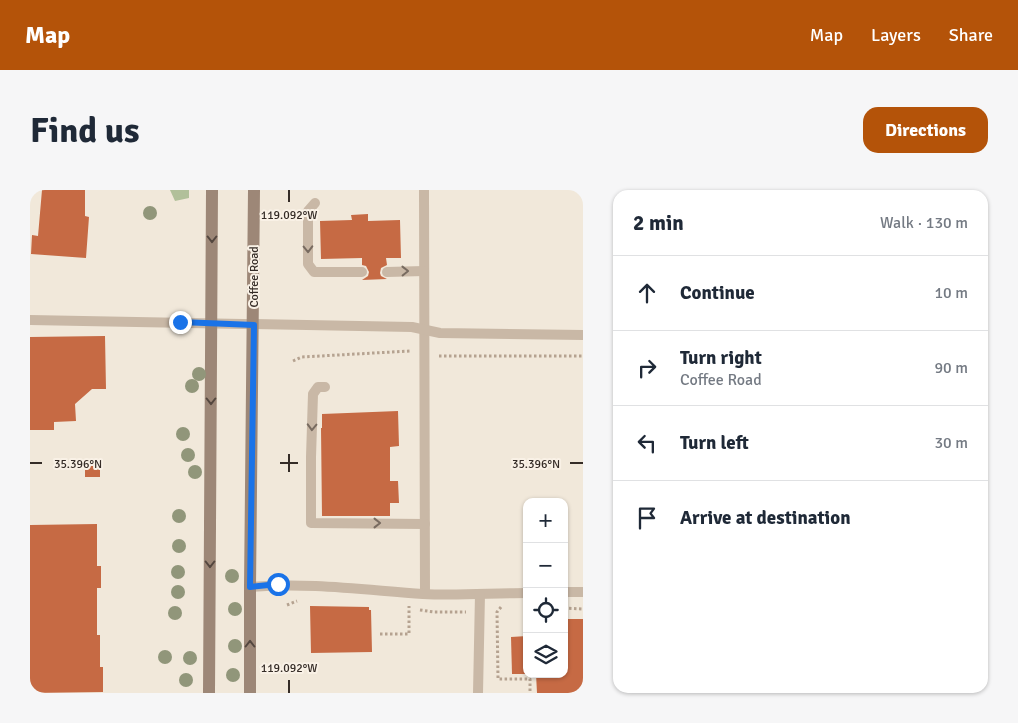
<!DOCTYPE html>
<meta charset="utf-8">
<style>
:root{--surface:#fff;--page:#f6f6f7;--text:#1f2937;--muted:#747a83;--line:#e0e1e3;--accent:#b45309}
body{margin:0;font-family:Signika,sans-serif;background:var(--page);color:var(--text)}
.controls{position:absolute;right:15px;bottom:15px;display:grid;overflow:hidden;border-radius:10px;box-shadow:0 1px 4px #0004}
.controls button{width:45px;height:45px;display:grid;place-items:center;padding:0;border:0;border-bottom:1px solid var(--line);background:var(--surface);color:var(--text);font:25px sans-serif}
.stop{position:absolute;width:15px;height:15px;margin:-11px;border:4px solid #1a73e8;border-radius:50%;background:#fff}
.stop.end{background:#1a73e8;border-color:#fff;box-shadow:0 1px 5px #0008}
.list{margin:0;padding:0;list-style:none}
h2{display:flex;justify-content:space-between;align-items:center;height:65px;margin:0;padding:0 20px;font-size:21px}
h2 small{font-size:16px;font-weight:400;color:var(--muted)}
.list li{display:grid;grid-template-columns:32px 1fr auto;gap:15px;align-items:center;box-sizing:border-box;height:75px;padding:0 20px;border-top:1px solid var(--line)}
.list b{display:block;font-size:19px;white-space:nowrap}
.list p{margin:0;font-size:16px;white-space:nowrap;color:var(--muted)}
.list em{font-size:16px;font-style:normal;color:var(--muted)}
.icon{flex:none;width:28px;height:28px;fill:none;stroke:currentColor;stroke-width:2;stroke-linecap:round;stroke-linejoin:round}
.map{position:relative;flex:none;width:553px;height:503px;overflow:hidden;border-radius:15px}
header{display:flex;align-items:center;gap:30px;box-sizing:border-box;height:70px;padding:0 25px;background:var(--accent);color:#fff}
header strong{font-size:24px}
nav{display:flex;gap:28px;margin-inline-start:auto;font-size:18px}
.intro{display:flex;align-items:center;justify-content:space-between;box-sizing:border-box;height:120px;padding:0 30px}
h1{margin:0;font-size:35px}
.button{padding:12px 22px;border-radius:15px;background:var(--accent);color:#fff;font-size:18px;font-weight:700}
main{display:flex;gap:30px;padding:0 30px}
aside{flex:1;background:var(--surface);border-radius:15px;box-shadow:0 1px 4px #0004}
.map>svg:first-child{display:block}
</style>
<header>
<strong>Map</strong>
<nav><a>Map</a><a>Layers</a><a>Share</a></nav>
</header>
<div class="intro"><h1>Find us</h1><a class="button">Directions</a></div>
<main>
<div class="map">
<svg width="553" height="503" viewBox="0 0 553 503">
<rect width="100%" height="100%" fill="#f1e8da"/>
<polygon fill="#b1c09a" points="140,0 159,0 159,8 145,11"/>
<g fill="#c66a44">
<polygon points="12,0 55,0 55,26 59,27 56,68 1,64 2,45 8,46"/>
<polygon points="338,24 338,31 370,30 371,68 356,68 357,75 351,78 350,83 351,86 357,89 332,90 338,86 339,82 336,76 332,75 332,68 291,69 290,31 322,30 321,25"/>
<polygon points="75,146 76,199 62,199 45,214 46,231 24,232 24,240 0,240 0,147"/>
<polygon points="368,221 369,256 360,257 360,291 368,291 369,313 360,313 360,326 292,326 291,238 292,238 292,224"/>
<polygon points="70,272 70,287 55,287 55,273"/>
<polygon points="67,334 67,376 71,376 71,398 67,398 67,445 70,445 70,477 73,477 73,502 0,503 0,335"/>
<polygon points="280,416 339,417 339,420 341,420 342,462 281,463"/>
<polygon points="534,429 553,429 553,503 507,503 506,484 534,484"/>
<polygon points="497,446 497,484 482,484 481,447"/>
</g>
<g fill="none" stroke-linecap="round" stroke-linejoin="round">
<g stroke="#b5a290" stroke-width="3" stroke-dasharray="2.5 2.5" stroke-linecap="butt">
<polyline points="409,166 553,166"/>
<polyline points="263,171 272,167 380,161"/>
<polyline points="257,415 267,411"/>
<polyline points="471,417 467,422 468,489 500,489 500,503"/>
<polyline points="534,418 553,419"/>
<polyline points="390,420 404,422 436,422"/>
<polyline points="350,444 379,444 379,416"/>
</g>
<g stroke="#c9b8a6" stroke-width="10">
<polyline points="394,0 395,404"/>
<polyline points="285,13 278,21 278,74 284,82 332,82"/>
<polyline points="357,82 394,81"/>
<polyline points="0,130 382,137 410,143 553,145"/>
<polyline points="295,197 288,197 283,204 281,267 281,333 395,334"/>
<path d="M220,397C277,392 335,400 393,404C427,406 462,403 497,403"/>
<polyline points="534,402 553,402"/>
<polyline points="448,503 450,404"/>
</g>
<g stroke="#9d8777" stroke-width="12">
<polyline points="179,503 182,0"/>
<polyline points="220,503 220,397 224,0"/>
</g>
</g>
<g fill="#91967a">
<circle cx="120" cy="23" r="7"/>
<circle cx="169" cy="184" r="7"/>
<circle cx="162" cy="196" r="7"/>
<circle cx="153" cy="244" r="7"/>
<circle cx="158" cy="265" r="7"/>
<circle cx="165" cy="282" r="7"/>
<circle cx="149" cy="326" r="7"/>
<circle cx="149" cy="356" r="7"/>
<circle cx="148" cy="382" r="7"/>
<circle cx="202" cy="386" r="7"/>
<circle cx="148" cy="402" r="7"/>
<circle cx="205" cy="419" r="7"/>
<circle cx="145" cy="423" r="7"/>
<circle cx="205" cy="456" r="7"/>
<circle cx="135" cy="467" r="7"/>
<circle cx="160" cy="468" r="7"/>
<circle cx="203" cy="485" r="7"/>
<circle cx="156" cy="490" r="7"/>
</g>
<defs><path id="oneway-chevron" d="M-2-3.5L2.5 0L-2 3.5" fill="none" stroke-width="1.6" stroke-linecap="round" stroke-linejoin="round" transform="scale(1.25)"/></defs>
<g stroke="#54473f">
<use href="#oneway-chevron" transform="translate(182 49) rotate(90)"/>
<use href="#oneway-chevron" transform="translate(181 211) rotate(90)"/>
<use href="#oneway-chevron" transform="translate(180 374) rotate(90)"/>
<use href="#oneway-chevron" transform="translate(220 454) rotate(-90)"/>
</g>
<g stroke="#786b60">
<use href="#oneway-chevron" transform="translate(278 59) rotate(89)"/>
<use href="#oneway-chevron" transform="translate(375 81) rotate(-1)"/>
<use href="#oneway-chevron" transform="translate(282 237) rotate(92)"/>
<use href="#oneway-chevron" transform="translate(347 333)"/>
</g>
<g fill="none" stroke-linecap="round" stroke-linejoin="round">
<polyline stroke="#1a73e8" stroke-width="6" points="150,132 224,135 220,397 248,394"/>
</g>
<path fill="none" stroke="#352c27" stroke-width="2" d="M259,0V12M259,264V282M0,273H12M250,273H268M540,273H553M259,490V503"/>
<g text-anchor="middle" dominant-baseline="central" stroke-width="4" stroke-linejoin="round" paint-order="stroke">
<g font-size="12" fill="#352c27" stroke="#f9f1e6">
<text transform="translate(224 87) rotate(-90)">Coffee Road</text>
</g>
</g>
<g font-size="12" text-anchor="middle" fill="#352c27" stroke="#f9f1e6" stroke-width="4" stroke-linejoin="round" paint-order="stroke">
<text x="259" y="29">119.092°W</text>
<text x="48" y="278">35.396°N</text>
<text x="506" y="278">35.396°N</text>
<text x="259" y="482">119.092°W</text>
</g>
</svg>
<div class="controls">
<button>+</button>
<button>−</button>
<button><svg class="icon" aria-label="locate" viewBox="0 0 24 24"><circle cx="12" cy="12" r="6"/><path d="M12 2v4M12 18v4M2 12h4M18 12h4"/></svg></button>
<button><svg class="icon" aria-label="layers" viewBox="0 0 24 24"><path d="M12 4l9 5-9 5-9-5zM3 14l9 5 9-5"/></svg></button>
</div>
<div class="stop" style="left:248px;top:394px"></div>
<div class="stop end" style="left:150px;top:132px"></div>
</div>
<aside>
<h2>2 min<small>Walk · 130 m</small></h2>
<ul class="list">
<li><svg class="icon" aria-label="ahead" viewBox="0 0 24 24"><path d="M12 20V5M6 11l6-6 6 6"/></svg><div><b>Continue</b></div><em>10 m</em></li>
<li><svg class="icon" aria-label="right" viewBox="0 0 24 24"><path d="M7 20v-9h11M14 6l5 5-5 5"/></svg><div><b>Turn right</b><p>Coffee Road</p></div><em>90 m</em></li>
<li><svg class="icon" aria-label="left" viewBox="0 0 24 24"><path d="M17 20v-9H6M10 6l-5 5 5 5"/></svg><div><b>Turn left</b></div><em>30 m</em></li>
<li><svg class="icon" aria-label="arrive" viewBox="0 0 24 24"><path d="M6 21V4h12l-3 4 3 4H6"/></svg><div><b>Arrive at destination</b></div></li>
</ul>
</aside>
</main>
